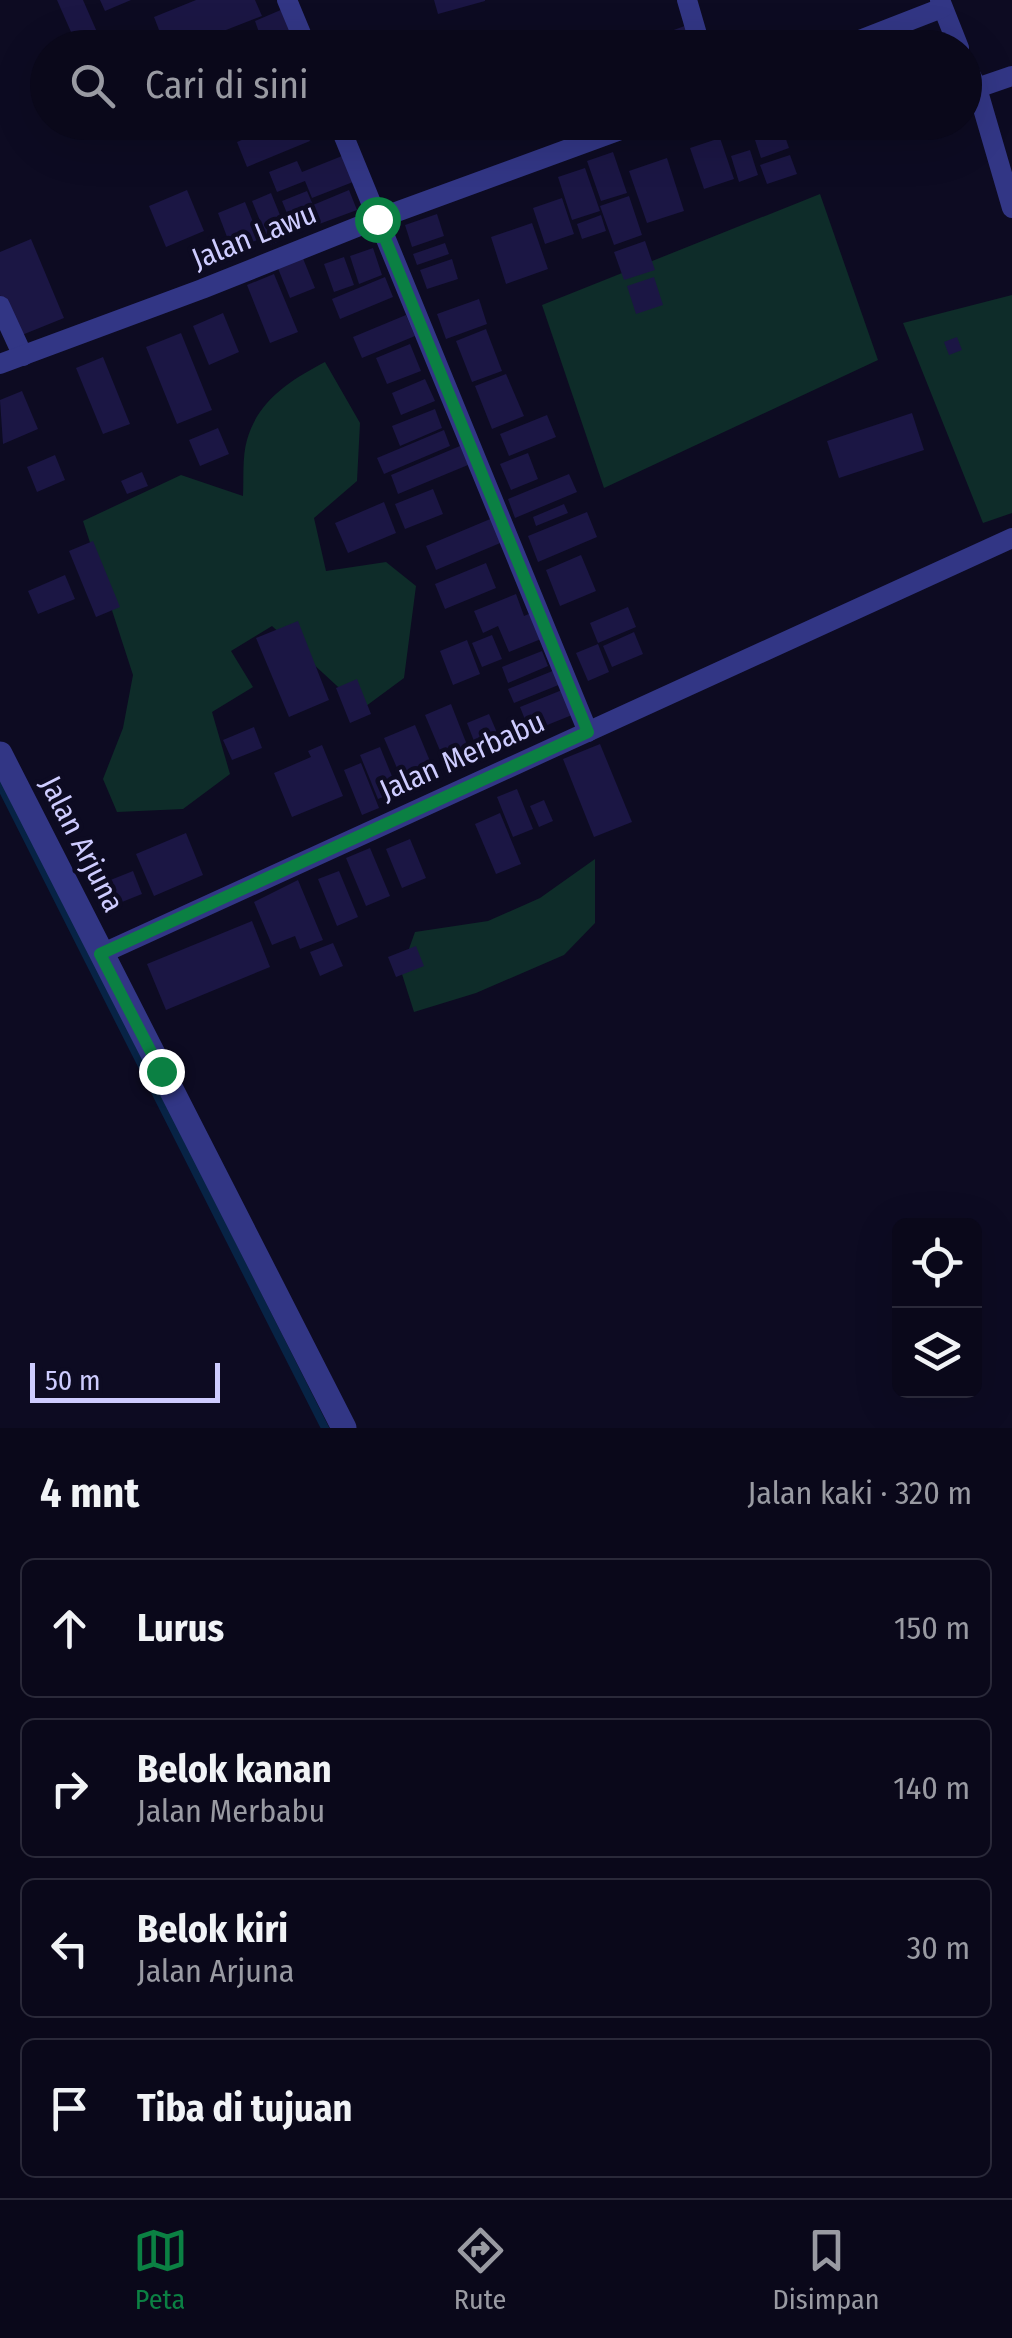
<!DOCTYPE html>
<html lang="id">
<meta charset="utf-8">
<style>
:root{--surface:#0a081a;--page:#131123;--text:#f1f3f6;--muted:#999aa2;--line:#2a2939;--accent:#0b8043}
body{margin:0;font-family:"Fira Sans Condensed",sans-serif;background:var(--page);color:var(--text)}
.controls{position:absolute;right:30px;bottom:30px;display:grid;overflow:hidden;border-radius:15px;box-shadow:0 10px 40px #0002}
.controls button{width:90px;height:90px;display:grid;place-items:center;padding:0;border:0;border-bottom:2px solid var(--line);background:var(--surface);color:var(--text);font:50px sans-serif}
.scale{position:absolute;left:30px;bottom:25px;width:190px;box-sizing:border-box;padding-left:10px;border:5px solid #ceccff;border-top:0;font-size:28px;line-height:35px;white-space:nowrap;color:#ceccff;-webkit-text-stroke:8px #0d0b22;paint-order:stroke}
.stop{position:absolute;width:30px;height:30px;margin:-22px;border:8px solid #0b8043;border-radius:50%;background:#fff}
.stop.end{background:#0b8043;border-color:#fff;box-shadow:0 2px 10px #0008}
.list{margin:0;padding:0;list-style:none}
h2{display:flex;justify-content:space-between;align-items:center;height:130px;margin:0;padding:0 40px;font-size:42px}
h2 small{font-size:32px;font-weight:400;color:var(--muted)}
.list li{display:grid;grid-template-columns:65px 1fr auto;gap:30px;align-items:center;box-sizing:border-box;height:140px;margin:0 20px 20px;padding:0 20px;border:2px solid var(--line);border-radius:15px}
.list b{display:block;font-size:38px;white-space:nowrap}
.list p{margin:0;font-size:32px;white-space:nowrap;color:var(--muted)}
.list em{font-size:32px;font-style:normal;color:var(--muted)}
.icon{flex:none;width:55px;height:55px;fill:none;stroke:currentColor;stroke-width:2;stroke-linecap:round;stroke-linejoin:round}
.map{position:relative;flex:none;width:1012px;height:1428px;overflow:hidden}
.search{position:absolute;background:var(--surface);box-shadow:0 10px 40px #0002;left:30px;right:30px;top:30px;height:110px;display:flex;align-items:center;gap:25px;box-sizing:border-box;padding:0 35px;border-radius:55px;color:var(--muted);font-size:38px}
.sheet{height:770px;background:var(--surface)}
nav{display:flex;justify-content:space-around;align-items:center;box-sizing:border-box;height:140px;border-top:2px solid var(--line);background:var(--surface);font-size:28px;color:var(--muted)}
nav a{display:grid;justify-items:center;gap:5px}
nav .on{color:var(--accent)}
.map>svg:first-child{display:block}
</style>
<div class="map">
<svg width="1012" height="1428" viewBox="0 0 1012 1428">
<rect width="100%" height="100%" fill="#0d0b22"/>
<g fill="#0e2c29">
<polygon points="820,194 878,360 604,488 542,305"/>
<polygon points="1012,295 1012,513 983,523 903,323"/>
<path d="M325,362L360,423L357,481L314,518L326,571L386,562L416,586L404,678L362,709L272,626L231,651L253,687L212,712L230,774L183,809L117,812L103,779L123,728L133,675L83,521L181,475L243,496C244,479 242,457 247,440C258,400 291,380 325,362Z"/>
<polygon points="595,859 595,923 564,955 476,993 414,1012 401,971 415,932 488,921 540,898"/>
</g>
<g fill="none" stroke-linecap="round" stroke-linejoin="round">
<polyline stroke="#072345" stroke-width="8" points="0,785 325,1428"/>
</g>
<g fill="#1b1644">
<polygon points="57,0 83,0 104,48 78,48"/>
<polygon points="100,0 131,0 105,11"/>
<polygon points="196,0 255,0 262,16 180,48 166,48 154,17"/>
<polygon points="434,0 485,0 485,1 438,14"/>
<polygon points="283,9 291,30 262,41 255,21"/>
<polygon points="690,24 698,48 677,48 671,31"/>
<polygon points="251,31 257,48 207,48 207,47"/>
<polygon points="598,36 601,48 568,48 568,47"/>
<polygon points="283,122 302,122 310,141 247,167 237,142"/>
<polygon points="749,122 780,122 789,148 761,158"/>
<polygon points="720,138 734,179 704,189 690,148"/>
<polygon points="750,150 758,175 739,182 731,156"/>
<polygon points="613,152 627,193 601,201 587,161"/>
<polygon points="790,155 797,174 767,184 760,165"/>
<polygon points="342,156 353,182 312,198 305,181 277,192 269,172 297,161 302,172"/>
<polygon points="667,158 684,211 647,223 629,171"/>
<polygon points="585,168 600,211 572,220 558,177"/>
<polygon points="187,190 204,231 166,247 149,206"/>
<polygon points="349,190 357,210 295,233 282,201 307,191 313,205"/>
<polygon points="271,193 289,237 270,245 252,201"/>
<polygon points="629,196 642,235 614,245 600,206"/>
<polygon points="562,198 574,234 545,244 533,208"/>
<polygon points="245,202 260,239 232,250 218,213"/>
<polygon points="437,214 444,236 412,247 405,225"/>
<polygon points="601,215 606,231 582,239 577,224"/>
<polygon points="532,223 548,269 506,284 491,237"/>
<polygon points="31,239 64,318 17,337 0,295 0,252"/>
<polygon points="645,241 655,270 624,280 614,252"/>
<polygon points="445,243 449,254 417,265 413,254"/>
<polygon points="373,248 382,275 359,284 350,256"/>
<polygon points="302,256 315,288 290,298 277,266"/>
<polygon points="344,257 354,285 334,292 324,264"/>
<polygon points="452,259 458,279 427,289 420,270"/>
<polygon points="274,274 298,332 270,343 247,285"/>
<polygon points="385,277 393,297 340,319 332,299"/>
<polygon points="654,277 663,305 636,314 627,286"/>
<polygon points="479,299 487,324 446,339 437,314"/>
<polygon points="223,313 239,352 209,365 193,326"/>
<polygon points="406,315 415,336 362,358 353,337"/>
<polygon points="486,329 502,371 472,382 456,341"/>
<polygon points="181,333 212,410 177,424 146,347"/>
<polygon points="957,337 962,350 949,355 944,342"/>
<polygon points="410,344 421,371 387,384 376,358"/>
<polygon points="103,357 130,424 103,434 76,368"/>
<polygon points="506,374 524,416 492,429 475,386"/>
<polygon points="425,379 435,401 401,415 392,393"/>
<polygon points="22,391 38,429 3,444 0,400"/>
<polygon points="435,409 442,428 400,446 392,426"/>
<polygon points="912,413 924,450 839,478 827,441"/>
<polygon points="547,415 556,437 509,456 500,434"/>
<polygon points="218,428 229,454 200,466 189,440"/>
<polygon points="444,430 450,446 384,474 377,458"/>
<polygon points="460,446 468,465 398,494 391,475"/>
<polygon points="528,453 538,479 511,490 500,464"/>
<polygon points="55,455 65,480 37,492 27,467"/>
<polygon points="142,472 148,486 127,494 121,481"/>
<polygon points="569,474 577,492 515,518 508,499"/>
<polygon points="433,489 443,514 405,529 395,504"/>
<polygon points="384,502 396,533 348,553 335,523"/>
<polygon points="564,504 568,513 536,526 533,517"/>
<polygon points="587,512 597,537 538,562 528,536"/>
<polygon points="495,517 505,541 436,570 426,546"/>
<polygon points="93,541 120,607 96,617 69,551"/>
<polygon points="581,555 596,591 560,606 546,570"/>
<polygon points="486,563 496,588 445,609 435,584"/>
<polygon points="65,575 75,599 38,614 28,591"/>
<polygon points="516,594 524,616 531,613 541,639 509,652 498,626 483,633 474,611"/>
<polygon points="628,607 636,627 598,643 590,623"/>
<polygon points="298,621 329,700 289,717 256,638"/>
<polygon points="634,632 643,654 612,667 603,646"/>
<polygon points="492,635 502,659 482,667 472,643"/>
<polygon points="467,640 480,674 453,685 440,651"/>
<polygon points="598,644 609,672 588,681 576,653"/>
<polygon points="542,651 548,666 508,683 502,667"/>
<polygon points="555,670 561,684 514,703 508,689"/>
<polygon points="357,679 371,714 350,723 336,688"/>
<polygon points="562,690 572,715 530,732 520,707"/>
<polygon points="451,704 469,750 444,760 425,715"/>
<polygon points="489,714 504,749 481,759 467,723"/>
<polygon points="415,725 437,778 407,791 384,738"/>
<polygon points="254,727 262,748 232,760 223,740"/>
<polygon points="600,744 632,822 594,837 563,759"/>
<polygon points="322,745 343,796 292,817 274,773 311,757 308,751"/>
<polygon points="380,747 398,791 378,799 360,755"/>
<polygon points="361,763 379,808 362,815 344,770"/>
<polygon points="517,789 533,829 513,837 497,797"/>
<polygon points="544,800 553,821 539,827 530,806"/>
<polygon points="500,813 521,864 496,874 475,824"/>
<polygon points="186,833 203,875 154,896 136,854"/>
<polygon points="410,839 426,878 402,888 386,849"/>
<polygon points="370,848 390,896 366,906 346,858"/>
<polygon points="133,871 142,894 112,906 103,883"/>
<polygon points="339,871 358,917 337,926 318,879"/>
<polygon points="298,880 323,940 300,949 295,936 272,945 254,902"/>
<polygon points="252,921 270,967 166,1010 147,964"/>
<polygon points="333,943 343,966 320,976 310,952"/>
<polygon points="416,946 424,966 396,977 388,957"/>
</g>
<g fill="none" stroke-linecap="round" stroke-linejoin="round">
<g stroke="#323685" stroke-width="20">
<polyline points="287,0 307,48"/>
<polyline points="687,0 701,48"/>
<polyline points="940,0 959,48"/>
<polyline points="839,48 942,8"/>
<polyline points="964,61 977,88 1012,76"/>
<polyline points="977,88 1012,208"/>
<polyline points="338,122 588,732"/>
<polyline points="0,306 23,356"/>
<polyline points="0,364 202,289 377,219 642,122"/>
<polyline points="101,954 1012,538"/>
</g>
<polyline stroke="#323685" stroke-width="25" points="0,754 344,1428"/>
</g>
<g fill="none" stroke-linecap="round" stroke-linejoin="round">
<polyline stroke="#0b8043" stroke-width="12" points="161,1071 100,954 588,732 377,219"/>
</g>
<g text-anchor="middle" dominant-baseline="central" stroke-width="9" stroke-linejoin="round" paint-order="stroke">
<g font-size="30" fill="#ceccff" stroke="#0d0b22">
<text transform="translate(254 236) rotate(-22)">Jalan Lawu</text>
<text transform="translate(462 756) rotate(-24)">Jalan Merbabu</text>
<text transform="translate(82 844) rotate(63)">Jalan Arjuna</text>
</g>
</g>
</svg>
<div class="controls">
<button><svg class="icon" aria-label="locate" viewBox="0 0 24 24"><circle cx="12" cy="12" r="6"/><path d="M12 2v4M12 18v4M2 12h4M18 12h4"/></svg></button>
<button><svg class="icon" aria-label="layers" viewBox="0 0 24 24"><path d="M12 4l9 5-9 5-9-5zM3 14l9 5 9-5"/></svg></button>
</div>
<div class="scale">50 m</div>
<div class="stop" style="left:377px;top:219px"></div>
<div class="stop end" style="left:161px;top:1071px"></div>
<div class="search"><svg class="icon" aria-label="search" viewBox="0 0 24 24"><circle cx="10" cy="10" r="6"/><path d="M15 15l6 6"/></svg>Cari di sini</div>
</div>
<section class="sheet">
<h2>4 mnt<small>Jalan kaki · 320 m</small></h2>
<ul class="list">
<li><svg class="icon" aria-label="ahead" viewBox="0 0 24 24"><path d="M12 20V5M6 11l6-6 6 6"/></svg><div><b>Lurus</b></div><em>150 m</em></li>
<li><svg class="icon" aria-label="right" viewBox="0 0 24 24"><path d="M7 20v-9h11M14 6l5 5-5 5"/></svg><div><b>Belok kanan</b><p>Jalan Merbabu</p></div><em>140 m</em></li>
<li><svg class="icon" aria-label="left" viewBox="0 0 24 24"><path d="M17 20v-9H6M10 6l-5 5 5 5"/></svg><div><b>Belok kiri</b><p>Jalan Arjuna</p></div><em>30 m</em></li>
<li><svg class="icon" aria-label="arrive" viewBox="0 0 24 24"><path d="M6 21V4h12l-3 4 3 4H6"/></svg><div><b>Tiba di tujuan</b></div></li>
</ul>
</section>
<nav>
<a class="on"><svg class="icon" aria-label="map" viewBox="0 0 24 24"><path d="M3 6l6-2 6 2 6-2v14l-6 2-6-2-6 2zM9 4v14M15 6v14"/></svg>Peta</a>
<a><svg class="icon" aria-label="directions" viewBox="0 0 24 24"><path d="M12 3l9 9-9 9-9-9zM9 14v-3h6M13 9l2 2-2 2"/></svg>Rute</a>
<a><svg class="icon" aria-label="saved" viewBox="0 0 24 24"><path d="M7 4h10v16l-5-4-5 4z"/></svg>Disimpan</a>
</nav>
